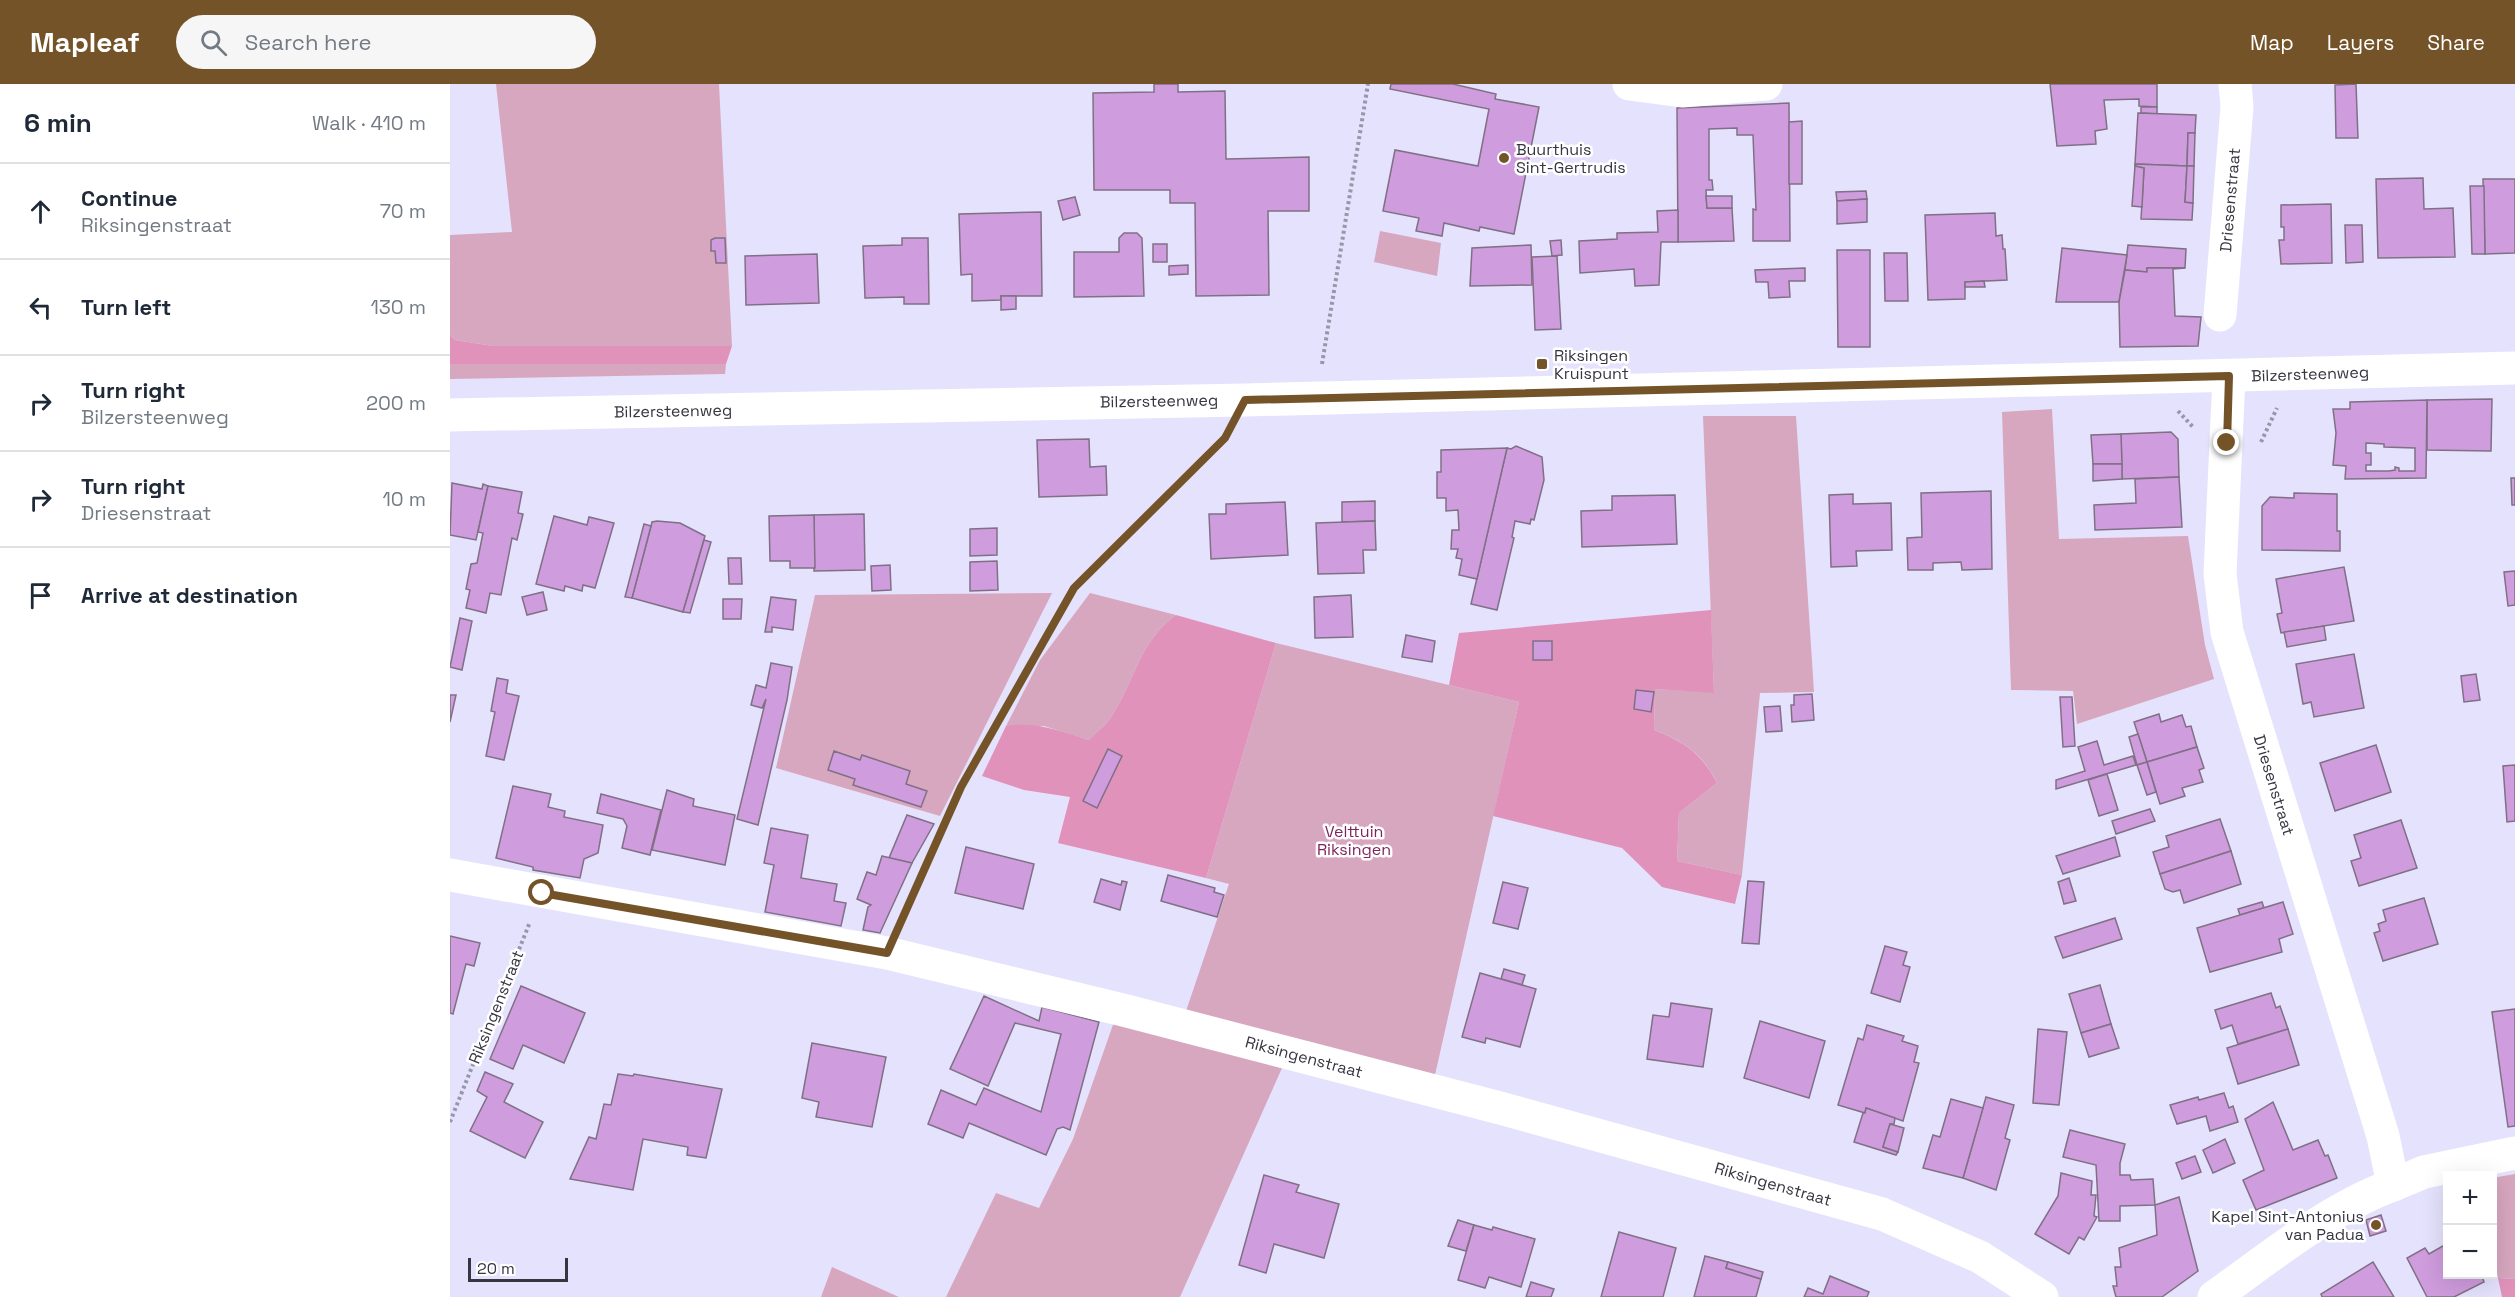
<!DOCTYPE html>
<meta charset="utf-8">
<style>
:root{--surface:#fff;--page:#f6f6f7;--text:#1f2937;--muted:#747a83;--line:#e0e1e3;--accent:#745329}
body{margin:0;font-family:"Space Grotesk",sans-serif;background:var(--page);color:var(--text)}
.controls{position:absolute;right:18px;bottom:18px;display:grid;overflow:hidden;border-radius:0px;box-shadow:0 6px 24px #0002}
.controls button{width:54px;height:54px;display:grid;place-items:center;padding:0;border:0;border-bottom:2px solid var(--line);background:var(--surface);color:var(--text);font:30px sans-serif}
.scale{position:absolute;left:18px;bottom:15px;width:100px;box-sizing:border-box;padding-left:6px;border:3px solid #363540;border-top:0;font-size:16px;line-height:21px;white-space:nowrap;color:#363540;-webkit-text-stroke:4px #fff;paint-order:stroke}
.stop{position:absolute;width:18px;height:18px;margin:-14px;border:4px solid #745329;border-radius:50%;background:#fff}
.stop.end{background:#745329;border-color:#fff;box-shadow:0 2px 6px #0008}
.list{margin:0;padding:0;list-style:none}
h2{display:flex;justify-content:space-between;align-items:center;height:78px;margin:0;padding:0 24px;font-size:26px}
h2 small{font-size:20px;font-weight:400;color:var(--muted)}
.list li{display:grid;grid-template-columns:39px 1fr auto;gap:18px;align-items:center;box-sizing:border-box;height:96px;padding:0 24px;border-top:2px solid var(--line)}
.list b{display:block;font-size:22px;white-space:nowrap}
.list p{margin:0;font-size:20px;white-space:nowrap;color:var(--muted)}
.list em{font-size:20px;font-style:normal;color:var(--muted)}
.icon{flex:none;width:33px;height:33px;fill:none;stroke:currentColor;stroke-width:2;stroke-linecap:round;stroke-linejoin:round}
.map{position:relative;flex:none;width:2065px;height:1213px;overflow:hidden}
header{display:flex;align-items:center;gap:36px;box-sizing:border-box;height:84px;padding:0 30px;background:var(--accent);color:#fff}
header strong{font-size:28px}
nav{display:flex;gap:33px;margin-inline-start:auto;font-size:21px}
.search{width:420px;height:54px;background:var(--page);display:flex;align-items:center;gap:15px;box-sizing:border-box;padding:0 21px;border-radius:33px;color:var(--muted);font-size:22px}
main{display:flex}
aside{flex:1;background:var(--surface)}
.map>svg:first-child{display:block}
</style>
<header>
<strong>Mapleaf</strong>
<div class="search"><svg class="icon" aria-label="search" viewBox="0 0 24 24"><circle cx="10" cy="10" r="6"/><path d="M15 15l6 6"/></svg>Search here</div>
<nav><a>Map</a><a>Layers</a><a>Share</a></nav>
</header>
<main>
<aside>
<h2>6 min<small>Walk · 410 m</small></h2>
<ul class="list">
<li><svg class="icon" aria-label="ahead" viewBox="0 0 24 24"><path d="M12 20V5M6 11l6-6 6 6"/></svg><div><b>Continue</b><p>Riksingenstraat</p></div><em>70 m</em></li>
<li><svg class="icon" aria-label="left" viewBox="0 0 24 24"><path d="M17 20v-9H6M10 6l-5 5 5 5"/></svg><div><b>Turn left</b></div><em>130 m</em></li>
<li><svg class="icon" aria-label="right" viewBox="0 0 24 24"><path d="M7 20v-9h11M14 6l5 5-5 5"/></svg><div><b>Turn right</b><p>Bilzersteenweg</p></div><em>200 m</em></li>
<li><svg class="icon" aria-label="right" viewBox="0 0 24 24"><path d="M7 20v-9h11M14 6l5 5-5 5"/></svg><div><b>Turn right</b><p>Driesenstraat</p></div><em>10 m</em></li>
<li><svg class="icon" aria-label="arrive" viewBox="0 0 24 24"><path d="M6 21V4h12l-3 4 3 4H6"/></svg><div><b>Arrive at destination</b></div></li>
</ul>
</aside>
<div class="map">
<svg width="2065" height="1213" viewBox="0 0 2065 1213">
<rect width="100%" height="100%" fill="#e5e2fd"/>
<g fill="#d7a7bf">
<polygon points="46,0 269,0 282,262 43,262 5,256 0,251 0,151 62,148"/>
<polygon points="930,147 991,159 987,192 924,178"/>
<polygon points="0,280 276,280 275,290 0,295"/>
<polygon points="1602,325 1609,455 1738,452 1755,561 1764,595 1627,640 1623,607 1561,606 1552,328"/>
<path d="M1253,332H1346L1364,608L1310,609L1292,791L1227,777L1229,729L1267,699C1253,670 1234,657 1204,646L1205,605L1264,608Z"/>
<polygon points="602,509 490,732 326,684 365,511"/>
<path d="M640,509L726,531C687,559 685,600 659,636C653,643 645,650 639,656L594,642H556L590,576Z"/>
<polygon points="826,559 1069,618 985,991 735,930 779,800 756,794"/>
<polygon points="665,935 832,984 730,1213 496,1213 546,1109 589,1124 623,1055"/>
<polygon points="2065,1090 2065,1195 2048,1194 2043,1165 2042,1094"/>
<polygon points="382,1183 449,1213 371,1213"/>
</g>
<g fill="#e092bb">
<polygon points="0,251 5,256 43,262 282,262 276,280 0,280"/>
<path d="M1261,526L1264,609L1205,605L1204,646C1234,657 1253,671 1267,699L1229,729L1227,777L1292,791L1285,820L1212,803L1172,764L1043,732L1069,618L999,601L1009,549Z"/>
<path d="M726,531L826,559L756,794L608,759L620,713L574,706L532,692L556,642C586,637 611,647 639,656C645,649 654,643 659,636C685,600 687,559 726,531Z"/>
<polygon points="2048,1194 2065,1195 2065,1213 2052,1213"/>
</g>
<g fill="#cf9cdd" stroke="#807085" stroke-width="1.5" fill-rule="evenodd">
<polygon points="704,0 728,0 728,8 775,7 776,75 859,73 859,127 818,127 819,211 746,212 745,119 720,119 720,106 644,106 643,9 704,8"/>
<polygon points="941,0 1003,0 1046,10 1045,15 1089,23 1064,150 1030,143 1029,147 994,139 992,152 966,147 969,134 933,127 945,66 1028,82 1039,25 940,5"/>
<polygon points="1600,0 1707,0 1707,23 1689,22 1689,15 1654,16 1657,45 1645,47 1646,60 1607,62"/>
<polygon points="1906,0 1908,54 1886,54 1885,1"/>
<polygon points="1339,19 1340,157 1303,157 1303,125 1306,126 1303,51 1287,51 1287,44 1259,45 1259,96 1262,96 1263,106 1256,106 1257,124 1282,124 1284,157 1228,158 1227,24"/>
<polygon points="1691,23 1707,23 1707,30 1691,29"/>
<polygon points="1688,29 1746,31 1745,49 1738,49 1737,82 1685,80"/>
<polygon points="1352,37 1352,100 1339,100 1339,38"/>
<polygon points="1738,49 1745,49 1744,82 1737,82"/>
<polygon points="1685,80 1737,82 1735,118 1743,119 1742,136 1691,135 1694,84 1685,82"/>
<polygon points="1685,82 1694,84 1692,123 1682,122"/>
<polygon points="1737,82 1744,82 1743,119 1735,118"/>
<polygon points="1973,94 1974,125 2003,124 2005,173 1928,174 1926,95"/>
<polygon points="2033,95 2065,95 2065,169 2035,170"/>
<polygon points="2020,102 2034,102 2035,170 2022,170"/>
<polygon points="1416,107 1417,115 1387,117 1386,108"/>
<polygon points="1256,112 1282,112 1282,124 1257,124"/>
<polygon points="625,113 630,131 613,136 608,117"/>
<polygon points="1417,115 1417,138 1387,140 1387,117"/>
<polygon points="1881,120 1882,179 1831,180 1829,156 1834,156 1834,143 1831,143 1831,121"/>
<polygon points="1228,126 1228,158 1211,158 1209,201 1185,202 1184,185 1130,189 1129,157 1167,155 1167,149 1208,148 1207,127"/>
<polygon points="591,128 592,212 551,212 551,216 522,217 522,190 511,191 509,130"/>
<polygon points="1545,129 1546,152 1552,151 1553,165 1555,165 1557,196 1515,198 1515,215 1478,216 1475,131"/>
<polygon points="1895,141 1912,141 1913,178 1896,179"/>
<polygon points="674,149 687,149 692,154 694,212 624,213 624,168 669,168 669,154"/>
<polygon points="265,154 275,154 276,179 266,179 265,167 261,167 261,156"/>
<polygon points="452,154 478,154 479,220 454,220 454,213 415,214 413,162 452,161"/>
<polygon points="1111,156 1112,171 1102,172 1100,157"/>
<rect x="703" y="160" width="14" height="18"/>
<polygon points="1081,161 1082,201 1020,202 1022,164"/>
<polygon points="1678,161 1736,165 1735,184 1697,184 1697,188 1675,186"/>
<polygon points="1612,164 1677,171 1669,218 1606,218"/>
<polygon points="1387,166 1420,166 1420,263 1388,263"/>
<polygon points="1434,169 1457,169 1458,217 1435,217"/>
<polygon points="367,170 369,219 296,221 295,172"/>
<polygon points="1107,172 1111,245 1085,246 1082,173"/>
<polygon points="738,181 738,190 719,191 719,182"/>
<polygon points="1355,184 1355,197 1339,197 1340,213 1319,214 1318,198 1306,198 1305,186"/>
<polygon points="1697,184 1735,184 1723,185 1725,232 1751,233 1748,262 1670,263 1669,218 1675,186 1697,188"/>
<polygon points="1534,197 1535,203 1515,203 1515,198"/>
<polygon points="551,212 566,212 566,225 551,226"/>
<polygon points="2042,315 2041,367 1977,366 1977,316"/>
<path d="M1977,316L1976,394L1895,395L1896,382L1883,381L1886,349L1883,325H1900V318ZM1916,359L1934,360V363L1965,364V387H1949V384L1945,383V386L1939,387H1916V381H1921V369H1916Z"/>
<polygon points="1721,348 1728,355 1729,393 1672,395 1671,350"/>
<polygon points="1671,350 1672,380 1643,380 1641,351"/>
<polygon points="639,355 640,383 656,382 657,411 589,413 587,356"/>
<polygon points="1066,362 1092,373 1094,396 1084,436 1081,435 1080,440 1065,437 1062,453 1064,454 1047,526 1021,520 1057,364 1061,365"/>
<polygon points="1057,364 1027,495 1009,491 1012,475 1006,474 1008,465 1001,465 1002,446 1009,446 1008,426 996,427 996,414 987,414 987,388 991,388 991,366"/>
<polygon points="1643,380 1672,380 1672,395 1643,397"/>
<polygon points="1729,393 1732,443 1645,446 1644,421 1686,419 1685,395"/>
<polygon points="2061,394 2065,394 2065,421 2062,421"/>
<polygon points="2,399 32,405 33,400 38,402 26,456 0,451"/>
<polygon points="38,402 72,408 68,429 73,430 67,456 62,454 51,511 40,509 36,529 16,524 20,506 16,505 21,480 27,479 33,449 28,448"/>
<polygon points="1541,407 1542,485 1512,486 1511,478 1483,479 1483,486 1458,486 1457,454 1472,453 1471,409"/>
<polygon points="1844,409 1887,410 1887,447 1890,447 1890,467 1812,466 1812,422 1820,413 1844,414"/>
<polygon points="1403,410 1403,420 1441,419 1442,466 1406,467 1407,482 1381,483 1379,411"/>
<polygon points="1225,411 1227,460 1132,463 1131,427 1162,426 1162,412"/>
<polygon points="925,417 925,437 892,438 892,418"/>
<polygon points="835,418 838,471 761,475 759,430 776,430 776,420"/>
<polygon points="414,430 415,486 364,487 364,431"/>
<polygon points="364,431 365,484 340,484 340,477 320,477 319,432"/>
<polygon points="104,432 137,441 139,433 164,439 145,504 133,501 132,507 115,502 114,507 86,500"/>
<polygon points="207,437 230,439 255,452 233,528 182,514 201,442 202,438"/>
<polygon points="925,437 926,466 913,466 914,489 868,490 866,439"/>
<polygon points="194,440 201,442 182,514 175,513"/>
<polygon points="547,444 547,471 520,472 520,445"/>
<polygon points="254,456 261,458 240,529 233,528"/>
<polygon points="278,474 291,474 292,500 279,500"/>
<polygon points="547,477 548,506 520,507 520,478"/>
<polygon points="440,481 441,506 422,507 421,482"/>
<polygon points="1894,483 1904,537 1831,549 1827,530 1832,529 1826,495"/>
<polygon points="2065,487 2065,521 2058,522 2054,488"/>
<polygon points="93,508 97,526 77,531 72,513"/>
<polygon points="901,511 903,553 865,554 864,513"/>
<polygon points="321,513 346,516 343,546 322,543 322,548 315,548"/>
<polygon points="273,515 292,515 291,535 273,535"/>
<polygon points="10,534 22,537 12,586 0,583"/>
<polygon points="1874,542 1876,556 1837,563 1834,548"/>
<polygon points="956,551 985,557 982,578 952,573"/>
<rect x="1083" y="557" width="19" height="19"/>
<polygon points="1904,570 1914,624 1864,633 1861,618 1853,620 1846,580"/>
<polygon points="321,579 342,583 337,616 308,741 287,735 316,615 312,624 301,621 306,601 316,604"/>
<polygon points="2026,590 2030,616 2014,618 2011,592"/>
<polygon points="47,594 58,596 56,609 69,612 54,676 36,672 45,628 41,627"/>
<polygon points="1186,606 1204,608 1201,628 1184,625"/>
<polygon points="1362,610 1364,636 1342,638 1341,621 1344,621 1344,611"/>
<polygon points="0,611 6,611 0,638"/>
<polygon points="1610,613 1622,613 1625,662 1613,663"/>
<polygon points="1330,622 1332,647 1316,648 1314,623"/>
<polygon points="1709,630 1711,638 1732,631 1736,643 1741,642 1747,663 1697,678 1684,638"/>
<polygon points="1688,650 1697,678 1687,681 1679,653"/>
<polygon points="1647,657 1654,681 1683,672 1686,681 1606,705 1606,696 1635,687 1628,663"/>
<polygon points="1926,661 1941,708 1885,727 1870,679"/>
<polygon points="1747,663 1754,684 1749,686 1753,698 1732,704 1735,712 1710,720 1697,678"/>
<polygon points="658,665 672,672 647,724 633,717"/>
<polygon points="384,667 410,676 412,671 460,687 456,700 477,707 471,723 403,701 405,695 378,686"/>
<polygon points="1697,678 1706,708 1697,711 1687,681"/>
<polygon points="2065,681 2065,737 2057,738 2053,682"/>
<polygon points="1657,690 1668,726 1649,732 1638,696"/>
<polygon points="63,702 101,710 98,723 115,727 114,733 153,741 148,769 134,775 130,794 83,786 83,783 46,774"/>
<polygon points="217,706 244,715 243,722 285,731 275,781 202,766"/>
<polygon points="151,710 211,726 200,771 172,764 177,742 173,735 147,729"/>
<polygon points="1700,725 1705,737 1666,750 1662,737"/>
<polygon points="457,731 484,740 462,779 439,774"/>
<polygon points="1770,735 1781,767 1710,790 1703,768 1719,763 1716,752"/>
<polygon points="1951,736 1967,784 1909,802 1901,777 1911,774 1904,751"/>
<polygon points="321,744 358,751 351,794 387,800 384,817 396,819 391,842 315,828 324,781 314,779"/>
<polygon points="1665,753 1670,772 1613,790 1606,772"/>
<polygon points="516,763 584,780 573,825 505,809"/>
<polygon points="1781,767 1791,800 1734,819 1730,806 1723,808 1715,805 1710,790"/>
<polygon points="432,772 462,779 430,849 413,846 418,823 421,821 407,815 417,788 426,791"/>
<polygon points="718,791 765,804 764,808 774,811 767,833 711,817"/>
<polygon points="1619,794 1626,817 1614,820 1608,798"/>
<polygon points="651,795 671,801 672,797 677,798 670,826 644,818"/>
<polygon points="1298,797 1314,798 1309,860 1292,859"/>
<polygon points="1053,798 1078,804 1068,845 1043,839"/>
<polygon points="1974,814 1988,860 1933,877 1924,849 1930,847 1928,840 1936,837 1933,826"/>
<polygon points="1812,818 1814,824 1790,831 1788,825"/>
<polygon points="1833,818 1843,850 1829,855 1832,868 1760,888 1747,844"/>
<polygon points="1665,834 1672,855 1613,874 1605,853"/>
<polygon points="0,852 30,859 24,882 16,880 3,930 0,929"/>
<polygon points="1435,862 1457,868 1453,881 1460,883 1450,918 1421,909"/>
<polygon points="1054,885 1075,891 1072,901 1051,895"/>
<polygon points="1030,889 1086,905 1070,963 1036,954 1035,959 1012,953"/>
<polygon points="1650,901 1661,940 1631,949 1619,910"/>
<polygon points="71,902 135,929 114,979 73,961 63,985 40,975"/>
<polygon points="1821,909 1826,924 1830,922 1838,945 1788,960 1782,941 1771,945 1765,926"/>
<polygon points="534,912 589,937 592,923 649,938 620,1046 613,1043 607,1045 596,1071 519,1039 513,1054 478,1040 491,1006 526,1021 534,1004 591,1028 611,950 565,939 538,1002 500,985"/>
<polygon points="1221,919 1262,925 1253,983 1197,975 1203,931 1219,933"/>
<polygon points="2065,925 2065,1042 2058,1043 2042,928"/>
<polygon points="1310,937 1375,957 1359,1014 1294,994"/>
<polygon points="1661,940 1669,964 1639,973 1631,949"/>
<polygon points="1417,941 1454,952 1452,957 1468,962 1464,978 1469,979 1453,1037 1416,1024 1415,1029 1388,1021 1408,954 1413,956"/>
<polygon points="1588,945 1617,948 1609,1021 1583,1019"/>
<polygon points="1838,945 1849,981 1788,1000 1777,964"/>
<polygon points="362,959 436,973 422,1043 366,1033 369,1018 352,1014"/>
<polygon points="35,988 63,1000 54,1018 93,1038 75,1074 20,1047 37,1013 27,1007"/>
<polygon points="168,990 183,992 184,990 272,1005 256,1074 237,1071 238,1063 193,1055 183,1106 120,1095 139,1053 146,1055 154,1020 161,1021"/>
<polygon points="1774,1009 1779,1024 1783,1022 1788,1038 1760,1047 1756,1032 1727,1040 1720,1021 1748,1013 1749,1016"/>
<polygon points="1536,1013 1564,1021 1555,1054 1560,1056 1546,1106 1513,1094"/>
<polygon points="1501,1015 1533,1024 1513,1094 1473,1084 1483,1051 1490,1053"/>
<polygon points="1823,1018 1843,1066 1868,1056 1875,1072 1878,1071 1887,1094 1806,1126 1793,1096 1814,1086 1795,1035"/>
<polygon points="1416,1024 1445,1034 1444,1040 1440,1040 1433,1063 1448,1068 1446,1071 1404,1058 1413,1029 1415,1029"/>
<polygon points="1440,1040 1454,1044 1448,1068 1433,1063"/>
<polygon points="1620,1046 1675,1060 1670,1079 1670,1091 1680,1091 1681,1096 1703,1095 1705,1121 1670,1122 1670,1137 1649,1137 1646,1081 1613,1073"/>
<polygon points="1775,1055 1785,1079 1763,1089 1753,1066"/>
<polygon points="1745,1072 1751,1088 1732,1095 1726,1079"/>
<polygon points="1611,1089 1642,1097 1641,1111 1646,1111 1644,1132 1647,1133 1634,1156 1629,1153 1619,1170 1585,1150 1608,1112"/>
<polygon points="814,1091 849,1101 846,1108 889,1120 874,1174 824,1160 816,1189 789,1181"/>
<polygon points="1729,1113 1748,1187 1712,1213 1666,1213 1663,1202 1667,1202 1665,1183 1671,1183 1669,1164 1707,1151 1705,1121"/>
<polygon points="1931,1131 1936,1147 1920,1152 1916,1136"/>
<polygon points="1008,1136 1024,1141 1016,1167 998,1162"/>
<polygon points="1024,1141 1042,1146 1043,1143 1085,1155 1071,1203 1039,1193 1035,1204 1008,1196"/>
<polygon points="1169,1148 1226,1164 1213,1213 1151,1213"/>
<polygon points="1998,1159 1998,1190 2031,1190 2034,1198 2004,1213 1977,1213 1957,1174 1975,1164 1979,1170"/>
<polygon points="1255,1172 1278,1178 1276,1184 1311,1195 1306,1213 1244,1213"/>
<polygon points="1278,1178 1313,1188 1311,1195 1276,1184"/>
<polygon points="1923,1178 1944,1213 1872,1213 1871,1210"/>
<polygon points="1380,1192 1419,1208 1417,1213 1354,1213 1358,1204 1373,1210"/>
<polygon points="1081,1198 1104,1205 1101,1213 1076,1213"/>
</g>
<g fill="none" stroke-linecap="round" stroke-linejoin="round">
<g stroke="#9896a9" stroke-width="4" stroke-dasharray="3 3" stroke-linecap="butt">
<polyline points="872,280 918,0"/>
<polyline points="1728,327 1743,343"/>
<polyline points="1811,358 1827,324"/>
<polyline points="451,837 511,703 624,504 775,354 778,348"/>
<polyline points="0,1038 80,838"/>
</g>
<g stroke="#fff" stroke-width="33">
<polyline points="1179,0 1232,7 1316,0"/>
<polyline points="1770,231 1787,23 1785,0"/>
<polyline points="0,791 437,869 673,926 1050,1024 1432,1130 1530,1173 1592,1213"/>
<polyline points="1943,1101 1974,1088 2065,1069"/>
</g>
<path stroke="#fff" stroke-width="33" d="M1764,1213C1820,1173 1878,1125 1943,1101L1933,1052L1777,548L1770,490L1779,292"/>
<polyline stroke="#fff" stroke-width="33" points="0,331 795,316 2065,284"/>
</g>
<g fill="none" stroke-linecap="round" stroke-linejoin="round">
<polyline stroke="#745329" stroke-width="8" points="92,809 437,869 511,703 624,504 775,354 795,316 1779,292 1777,359"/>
</g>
<g fill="#745329" stroke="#fff" stroke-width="2">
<circle cx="1054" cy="74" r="6"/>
<rect x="1086" y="274" width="12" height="12" rx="3"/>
<circle cx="1926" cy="1141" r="6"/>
</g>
<g text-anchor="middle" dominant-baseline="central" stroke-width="5" stroke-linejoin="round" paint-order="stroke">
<g font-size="16" fill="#363540" stroke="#fff" text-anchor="start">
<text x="1066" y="65">Buurthuis<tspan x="1066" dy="18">Sint-Gertrudis</tspan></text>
<text x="1104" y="271">Riksingen<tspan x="1104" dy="18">Kruispunt</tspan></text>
<text x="1914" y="1132" text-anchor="end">Kapel Sint-Antonius<tspan x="1914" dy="18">van Padua</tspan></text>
</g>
<g font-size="16" fill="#363540" stroke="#fff">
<text transform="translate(1780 116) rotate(-85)">Driesenstraat</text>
<text transform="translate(1860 290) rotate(-2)">Bilzersteenweg</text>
<text transform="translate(709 317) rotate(-1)">Bilzersteenweg</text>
<text transform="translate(223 327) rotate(-1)">Bilzersteenweg</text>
<text transform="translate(1824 701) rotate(73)">Driesenstraat</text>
<text transform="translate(46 923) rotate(-68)">Riksingenstraat</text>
<text transform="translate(854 973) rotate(15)">Riksingenstraat</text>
<text transform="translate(1323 1100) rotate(16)">Riksingenstraat</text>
</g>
<g font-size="16" fill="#7e245b" stroke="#fff">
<text x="904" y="747">Velttuin<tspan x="904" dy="18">Riksingen</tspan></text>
</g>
</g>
</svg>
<div class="controls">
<button>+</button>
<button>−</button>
</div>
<div class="scale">20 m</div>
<div class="stop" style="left:92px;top:809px"></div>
<div class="stop end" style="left:1777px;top:359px"></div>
</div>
</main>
